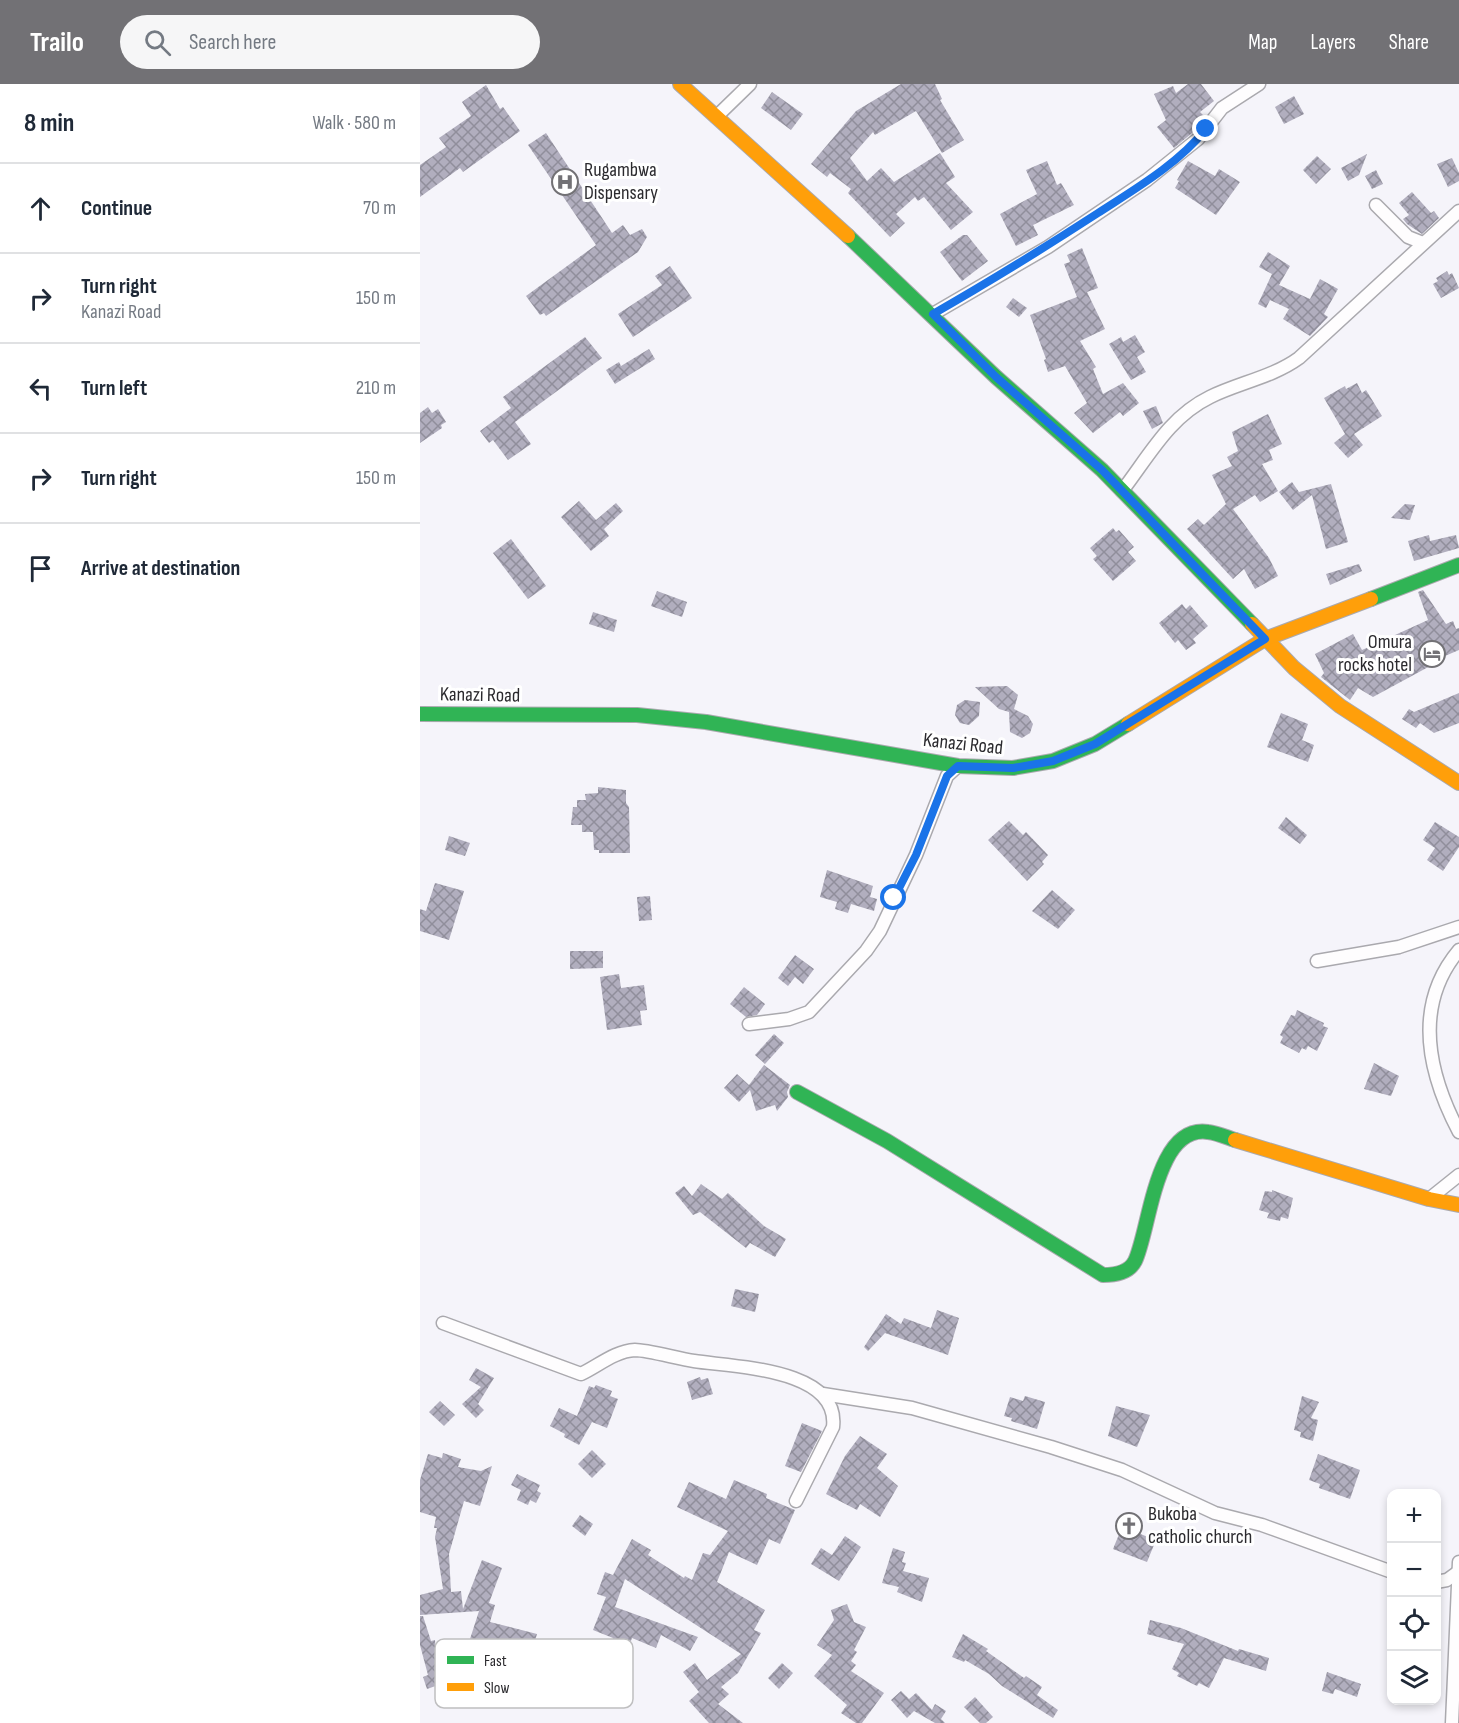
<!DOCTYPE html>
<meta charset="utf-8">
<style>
:root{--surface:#fff;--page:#f6f6f7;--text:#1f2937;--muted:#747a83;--line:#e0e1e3;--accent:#727175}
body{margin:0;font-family:"Sofia Sans Condensed",sans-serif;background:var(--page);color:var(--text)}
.controls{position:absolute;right:18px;bottom:18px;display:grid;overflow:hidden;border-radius:12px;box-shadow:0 3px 9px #0003}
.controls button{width:54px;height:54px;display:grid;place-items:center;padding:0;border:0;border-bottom:2px solid var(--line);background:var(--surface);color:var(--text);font:30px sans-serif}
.stop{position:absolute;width:18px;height:18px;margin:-14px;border:4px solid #1a73e8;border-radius:50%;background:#fff}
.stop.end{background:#1a73e8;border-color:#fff;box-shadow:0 2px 6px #0008}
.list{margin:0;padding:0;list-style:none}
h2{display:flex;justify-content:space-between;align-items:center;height:78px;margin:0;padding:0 24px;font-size:26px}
h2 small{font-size:20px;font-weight:400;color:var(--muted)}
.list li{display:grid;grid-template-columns:39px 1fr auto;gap:18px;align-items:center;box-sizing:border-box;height:90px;padding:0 24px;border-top:2px solid var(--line)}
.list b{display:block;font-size:22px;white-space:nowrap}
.list p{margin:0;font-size:20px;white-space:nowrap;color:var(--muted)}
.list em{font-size:20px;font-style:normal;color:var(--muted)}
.icon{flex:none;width:33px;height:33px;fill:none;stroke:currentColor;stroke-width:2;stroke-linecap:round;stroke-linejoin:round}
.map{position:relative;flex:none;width:1039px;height:1639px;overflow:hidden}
header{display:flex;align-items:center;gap:36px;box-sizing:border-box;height:84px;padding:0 30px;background:var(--accent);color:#fff}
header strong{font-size:28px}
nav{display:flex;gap:33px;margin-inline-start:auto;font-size:21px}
.search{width:420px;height:54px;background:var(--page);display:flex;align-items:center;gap:15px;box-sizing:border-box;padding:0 21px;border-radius:33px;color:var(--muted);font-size:22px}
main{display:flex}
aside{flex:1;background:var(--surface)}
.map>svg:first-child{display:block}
</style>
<header>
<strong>Trailo</strong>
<div class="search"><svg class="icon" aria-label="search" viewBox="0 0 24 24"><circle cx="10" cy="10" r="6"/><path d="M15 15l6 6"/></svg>Search here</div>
<nav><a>Map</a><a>Layers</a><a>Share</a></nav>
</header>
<main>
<aside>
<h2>8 min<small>Walk · 580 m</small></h2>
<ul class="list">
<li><svg class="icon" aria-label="ahead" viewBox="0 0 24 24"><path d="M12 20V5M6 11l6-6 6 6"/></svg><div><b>Continue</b></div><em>70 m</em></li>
<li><svg class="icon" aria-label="right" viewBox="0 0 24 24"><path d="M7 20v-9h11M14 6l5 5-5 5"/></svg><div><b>Turn right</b><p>Kanazi Road</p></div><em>150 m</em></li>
<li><svg class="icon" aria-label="left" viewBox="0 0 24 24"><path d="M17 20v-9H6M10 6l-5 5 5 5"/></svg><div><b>Turn left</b></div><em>210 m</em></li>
<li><svg class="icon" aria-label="right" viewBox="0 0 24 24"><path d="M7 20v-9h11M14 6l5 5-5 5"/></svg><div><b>Turn right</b></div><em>150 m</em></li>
<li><svg class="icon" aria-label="arrive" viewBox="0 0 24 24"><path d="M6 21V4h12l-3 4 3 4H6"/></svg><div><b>Arrive at destination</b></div></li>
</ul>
</aside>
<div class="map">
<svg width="1039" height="1639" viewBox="0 0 1039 1639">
<defs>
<pattern id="building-cross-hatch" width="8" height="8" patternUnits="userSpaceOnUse" patternTransform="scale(1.5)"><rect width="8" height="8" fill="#b1aebe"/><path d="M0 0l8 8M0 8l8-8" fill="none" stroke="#908e9b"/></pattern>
</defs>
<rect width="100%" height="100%" fill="#f5f4fa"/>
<g fill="url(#building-cross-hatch)">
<polygon points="481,0 515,0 522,15 520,16 544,56 522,69 496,27 455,51 453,48 430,74 447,97 461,84 474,98 520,69 535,93 526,99 553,128 531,146 504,113 498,117 495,113 476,130 485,139 470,153 428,109 431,105 410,89 407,93 391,80 436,27"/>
<polygon points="768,0 781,0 794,17 780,28 785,33 772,49 754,64 737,43 746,36 734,10 753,2 756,9"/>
<polygon points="66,1 80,25 83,23 100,47 43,88 40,84 0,113 0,81 26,63 19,54 51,32 42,18"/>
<polygon points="352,8 383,30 371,46 341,24"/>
<polygon points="874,12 884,30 864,40 855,23"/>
<polygon points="126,49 192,149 203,141 210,151 222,145 227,153 218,168 126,232 124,229 120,231 106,212 176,161 108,61"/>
<polygon points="947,70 939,91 928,97 921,84"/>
<polygon points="897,72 911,85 896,100 883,86"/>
<polygon points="1032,74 1039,89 1039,97 1028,103 1017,80"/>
<polygon points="627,77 637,101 641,99 654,121 613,141 618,151 596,162 580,130 617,110 606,86"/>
<polygon points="768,77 795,92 799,85 820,98 796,131 755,104 759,97 757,96"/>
<polygon points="956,86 963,100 952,105 945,92"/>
<polygon points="992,108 1011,129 1014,127 1019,134 1002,150 987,140 983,135 989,131 979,119"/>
<polygon points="543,151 547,151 568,177 542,197 520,168"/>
<polygon points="662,164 678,204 667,208 685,245 660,257 676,283 673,285 683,310 703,299 719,319 703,332 700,328 673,349 654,329 667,319 645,282 628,288 624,276 626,275 610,231 657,213 644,180 650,178 647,171"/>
<polygon points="848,168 870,182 859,201 890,215 900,195 918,205 904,230 908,233 890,252 863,235 869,225 850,216 846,224 838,220 852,190 839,183"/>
<polygon points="250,182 272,214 213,253 198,230 242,201 235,192"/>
<polygon points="1027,187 1029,191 1032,189 1039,204 1021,214 1013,200 1018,197 1016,194"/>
<polygon points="593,214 607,224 599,233 586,223"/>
<polygon points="715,251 725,268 717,273 726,288 711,296 689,260 701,253 703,258"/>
<polygon points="165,253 182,274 95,338 111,360 88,376 73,356 69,359 60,347 91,324 83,313"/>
<polygon points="229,265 235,275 195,300 186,286 199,278 201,282"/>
<polygon points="937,299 942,309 946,306 962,332 934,350 943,361 928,374 914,359 925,350 904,314 925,302 926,305"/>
<polygon points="736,322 743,339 732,345 723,327"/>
<polygon points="8,323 12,329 18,325 26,338 21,341 22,344 0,359 0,329"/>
<polygon points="848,330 862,360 849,366 853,376 842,380 858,407 840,418 835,411 813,425 849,474 858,492 835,505 824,485 813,495 767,445 778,435 784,441 806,420 792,391 812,382 807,373 818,367 812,348"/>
<polygon points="872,398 879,408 911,400 928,458 906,465 892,411 873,426 859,408"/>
<polygon points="159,417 176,436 196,419 203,427 184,445 189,452 171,467 141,433"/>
<polygon points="985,420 995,421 990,436 971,434"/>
<polygon points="693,444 696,448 699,446 714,463 708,468 716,477 693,497 673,475 677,472 670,464"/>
<polygon points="1009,451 1010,457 1036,451 1039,464 994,477 988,457"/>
<polygon points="91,455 126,502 108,515 73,469"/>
<polygon points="939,480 942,487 910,501 906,490"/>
<polygon points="1003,506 1026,540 1033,537 1036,545 1039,544 1039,566 1011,578 1012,581 953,613 938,604 930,616 901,593 904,589 895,570 933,550 942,566 1008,536 998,508"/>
<polygon points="237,507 267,518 262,533 231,522"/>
<polygon points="762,520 766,525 770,521 788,542 773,555 776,559 766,566 758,556 755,559 739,539"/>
<polygon points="173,528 197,536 194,548 169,540"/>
<polygon points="587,602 598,611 594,625 608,632 613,640 610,649 602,654 590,648 589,628 579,625 555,603"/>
<polygon points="1039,609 1039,639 1014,649 1000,639 996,644 982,635 989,625 994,628"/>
<polygon points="545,616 560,618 559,632 549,641 540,639 535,631 537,621"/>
<polygon points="861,629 888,640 882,656 894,661 888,678 847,663"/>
<polygon points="178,703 206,706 206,719 209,723 210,769 179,769 179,766 174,766 173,748 162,748 162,741 151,741 153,723 157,723 157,716 166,716 165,710 178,709"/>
<polygon points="866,733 887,751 880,760 858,744"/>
<polygon points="589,737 603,751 606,748 628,771 622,778 624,780 607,797 568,756"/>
<polygon points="1015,738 1039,753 1039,763 1023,787 1007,776 1015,764 1003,756"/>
<polygon points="29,752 50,759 45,772 25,766"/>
<polygon points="407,786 453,802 450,813 457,815 454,827 431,820 428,829 415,825 417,818 400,813"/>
<polygon points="15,799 44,807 29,856 0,847 0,825 6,827"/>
<polygon points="632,806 655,826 638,845 612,827"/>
<polygon points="230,812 232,836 219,837 217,813"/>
<polygon points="150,867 183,867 183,884 150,885"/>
<polygon points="375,871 394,885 383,900 375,893 368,902 358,894"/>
<polygon points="199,890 201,904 224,901 227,926 220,927 222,941 187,946 180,893"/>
<polygon points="324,903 345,920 337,931 326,933 310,920"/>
<polygon points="877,926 904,939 903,942 908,944 897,967 888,962 886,966 882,964 879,969 860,959 863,953 860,951 871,931 875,932"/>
<polygon points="354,950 364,959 345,980 335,971"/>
<polygon points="954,979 979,992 971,1012 944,1005"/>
<polygon points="344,981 370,1001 367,1008 368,1013 357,1027 355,1021 336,1027 330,1006 319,1018 304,1004 317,990 329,1001"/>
<polygon points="281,1100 302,1115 308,1109 344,1142 366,1155 355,1173 330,1159 326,1164 280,1128 273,1131 255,1109 264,1102 272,1112"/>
<polygon points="852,1106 873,1114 868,1135 861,1133 860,1137 847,1134 849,1129 839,1126 845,1107 852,1108"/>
<polygon points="315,1205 339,1210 335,1228 311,1222"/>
<polygon points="517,1226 539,1234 528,1271 465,1249 448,1267 444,1263 466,1230 481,1240 484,1234 511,1244"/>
<polygon points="56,1284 74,1294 58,1320 64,1326 56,1334 42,1320 61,1303 49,1296"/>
<polygon points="280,1293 281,1296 288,1294 293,1310 272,1316 267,1298"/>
<polygon points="176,1301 192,1307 190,1312 198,1315 187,1344 172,1338 159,1361 144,1353 145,1350 130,1342 139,1324 157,1332 169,1302 174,1304"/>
<polygon points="605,1312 625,1318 617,1345 591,1337 592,1334 584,1332 590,1313 603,1317"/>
<polygon points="882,1312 899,1318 891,1334 898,1336 893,1357 880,1353 881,1348 874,1346"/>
<polygon points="20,1317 35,1331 24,1342 9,1328"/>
<polygon points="696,1322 730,1331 717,1363 688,1352"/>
<polygon points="382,1339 402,1347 381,1388 365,1382"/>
<polygon points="440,1352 467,1370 457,1384 478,1402 460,1433 440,1420 437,1426 406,1410 425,1372"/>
<polygon points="172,1366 186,1380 172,1394 158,1380"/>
<polygon points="23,1369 41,1375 38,1383 61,1387 72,1382 60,1422 44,1417 29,1470 31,1508 41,1507 43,1525 62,1476 82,1484 69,1519 75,1521 70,1538 117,1550 104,1595 83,1591 53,1596 51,1583 24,1590 27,1598 7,1605 3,1593 8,1591 0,1561 0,1532 3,1532 11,1557 15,1556 16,1571 41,1565 39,1557 50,1555 59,1527 0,1531 0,1511 23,1505 15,1453 17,1444 14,1444 16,1433 0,1428 0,1396 8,1370 22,1374"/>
<polygon points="898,1370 940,1386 930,1415 899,1404 900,1400 889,1396"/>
<polygon points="97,1390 120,1401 117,1407 121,1409 116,1419 110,1416 108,1421 97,1416 101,1406 91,1401"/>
<polygon points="314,1396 347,1410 346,1414 375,1426 360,1460 349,1455 337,1481 309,1468 297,1498 345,1526 334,1546 341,1549 318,1589 301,1603 309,1610 298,1620 323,1639 289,1639 269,1617 279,1608 263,1588 275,1579 287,1596 321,1570 205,1495 195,1523 278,1553 270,1567 241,1551 236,1564 212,1554 206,1570 189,1563 193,1554 173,1546 186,1513 177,1510 185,1488 193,1491 212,1455 231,1466 228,1471 264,1494 265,1492 272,1496 283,1469 290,1471 308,1447 257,1423 269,1398 306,1415"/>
<polygon points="160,1431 173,1440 165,1452 152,1442"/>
<polygon points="702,1443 736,1456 727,1478 693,1465"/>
<polygon points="425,1452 441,1463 419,1497 391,1480 401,1464 412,1471"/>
<polygon points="473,1464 485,1468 482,1478 486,1479 483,1487 509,1494 502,1518 477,1508 479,1503 462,1499"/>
<polygon points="427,1520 434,1538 446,1543 434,1566 437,1568 431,1577 436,1581 431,1587 464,1609 442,1639 436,1639 421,1629 427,1621 394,1592 412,1571 397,1561 414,1536 411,1526"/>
<polygon points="730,1536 761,1544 818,1567 819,1565 849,1574 846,1587 804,1574 789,1604 779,1599 777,1602 757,1592 759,1589 752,1585 764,1560 727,1550"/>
<polygon points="543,1550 568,1565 566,1567 604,1594 606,1592 622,1603 617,1611 638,1626 633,1634 582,1602 569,1590 545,1576 544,1578 532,1573"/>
<polygon points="362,1579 373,1589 359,1605 348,1594"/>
<polygon points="907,1588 941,1600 937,1613 915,1605 913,1610 902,1607"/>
<polygon points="481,1607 489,1615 496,1609 512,1626 515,1620 526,1627 521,1635 525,1639 515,1639 494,1627 487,1634 471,1616"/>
<polygon points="555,1613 573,1633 566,1639 560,1639 544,1623"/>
</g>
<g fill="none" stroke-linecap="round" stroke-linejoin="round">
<defs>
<g id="street">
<polyline points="296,33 330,0"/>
<polyline points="956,121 988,153 1003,159"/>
<polyline points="513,230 628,163 727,96 778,55 802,24 839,0"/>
<path d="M702,407C729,372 749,333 790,313C818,299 853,293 879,274L1039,127"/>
<path d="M1039,866C992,922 1008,989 1039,1048"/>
<polyline points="897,877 979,863 1039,843"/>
<polyline points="329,940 369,935 389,928 446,867 460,847 496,771 527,692 538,682"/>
<polyline points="1009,1115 1039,1091"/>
<path d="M23,1239L161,1290C178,1282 195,1267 215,1266C228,1266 259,1275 274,1277C312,1283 420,1284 413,1343L376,1417"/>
<polyline points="403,1310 492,1324 631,1363 702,1386 795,1429 842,1441 972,1488"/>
<polyline points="1016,1498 1027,1496 1038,1488"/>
<polyline points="1032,1639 1039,1478"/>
</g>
<g id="fast">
<polyline points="428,152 576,293 682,386 832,540"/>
<polyline points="951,515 1039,481"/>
<polyline points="0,630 217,631 286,638 538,682 593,684 633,677 675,660 708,640"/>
<path d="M377,1008L467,1057L683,1191C695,1191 709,1189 715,1177C730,1146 735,1040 788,1048C797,1049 806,1053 815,1056"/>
</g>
<g id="slow">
<polyline points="260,0 428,152"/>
<polyline points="832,540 874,584 920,622 1039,699"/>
<polyline points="708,640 845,555 951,515"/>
<polyline points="815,1056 1009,1115 1039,1121"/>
</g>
</defs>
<use href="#street" stroke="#aaa9ae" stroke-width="15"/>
<use href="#fast" stroke="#aaa9ae" stroke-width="16"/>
<use href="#slow" stroke="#aaa9ae" stroke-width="16"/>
<use href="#street" stroke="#fefdfe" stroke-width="12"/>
<use href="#fast" stroke="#30b455" stroke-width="14"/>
<use href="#slow" stroke="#ff9f0a" stroke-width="14"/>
</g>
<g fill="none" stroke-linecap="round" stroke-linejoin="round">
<path stroke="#1a73e8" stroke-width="8" d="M474,814L496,771L527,692L538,682L593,684L633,677L675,660L845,555L682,386L576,293L513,230C569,198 624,164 678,129C715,105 758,80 786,45"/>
</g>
<defs>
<symbol id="hospital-ring" viewBox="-11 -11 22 22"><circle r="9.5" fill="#fff" stroke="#727175" stroke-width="1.5"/><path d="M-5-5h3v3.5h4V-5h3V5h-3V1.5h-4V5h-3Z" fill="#727175"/></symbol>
<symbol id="hotel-ring" viewBox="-11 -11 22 22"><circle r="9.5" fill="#fff" stroke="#727175" stroke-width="1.5"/><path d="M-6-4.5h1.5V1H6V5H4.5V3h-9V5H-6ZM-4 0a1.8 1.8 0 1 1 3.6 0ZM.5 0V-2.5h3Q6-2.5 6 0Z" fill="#727175"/></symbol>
<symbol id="church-ring" viewBox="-11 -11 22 22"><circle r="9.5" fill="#fff" stroke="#727175" stroke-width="1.5"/><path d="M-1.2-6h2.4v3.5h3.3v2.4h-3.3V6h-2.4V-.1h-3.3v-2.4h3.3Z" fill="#727175"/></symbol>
</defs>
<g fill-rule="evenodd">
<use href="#hospital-ring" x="130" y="83" width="30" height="30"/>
<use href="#hotel-ring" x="997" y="555" width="30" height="30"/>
<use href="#church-ring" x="694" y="1427" width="30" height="30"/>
</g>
<g text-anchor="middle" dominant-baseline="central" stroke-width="6" stroke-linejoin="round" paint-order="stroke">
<g font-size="20" fill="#2b2a2e" stroke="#fff" text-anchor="start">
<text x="164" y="86">Rugambwa<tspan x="164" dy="23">Dispensary</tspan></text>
<text x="992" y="558" text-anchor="end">Omura<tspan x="992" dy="23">rocks hotel</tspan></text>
<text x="728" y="1430">Bukoba<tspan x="728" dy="23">catholic church</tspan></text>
</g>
<g font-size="20" fill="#2b2a2e" stroke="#fff">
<text transform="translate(60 611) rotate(1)">Kanazi Road</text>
<text transform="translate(543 660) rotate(6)">Kanazi Road</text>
</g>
</g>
<rect x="15" y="1555" width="198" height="69" rx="9" fill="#fff" stroke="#bfbfc0" stroke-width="1.5"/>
<rect x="27" y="1572" width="27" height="8" fill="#30b455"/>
<rect x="27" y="1599" width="27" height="8" fill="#ff9f0a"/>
<g font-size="16" fill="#2b2a2e">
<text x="64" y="1582">Fast</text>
<text x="64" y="1609">Slow</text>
</g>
</svg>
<div class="controls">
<button>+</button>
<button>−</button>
<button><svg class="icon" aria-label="locate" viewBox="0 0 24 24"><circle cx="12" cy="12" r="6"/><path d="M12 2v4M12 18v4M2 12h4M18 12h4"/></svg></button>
<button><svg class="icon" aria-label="layers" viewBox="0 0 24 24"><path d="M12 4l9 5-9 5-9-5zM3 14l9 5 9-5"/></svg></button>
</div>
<div class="stop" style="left:474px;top:814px"></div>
<div class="stop end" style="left:786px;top:45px"></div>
</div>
</main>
